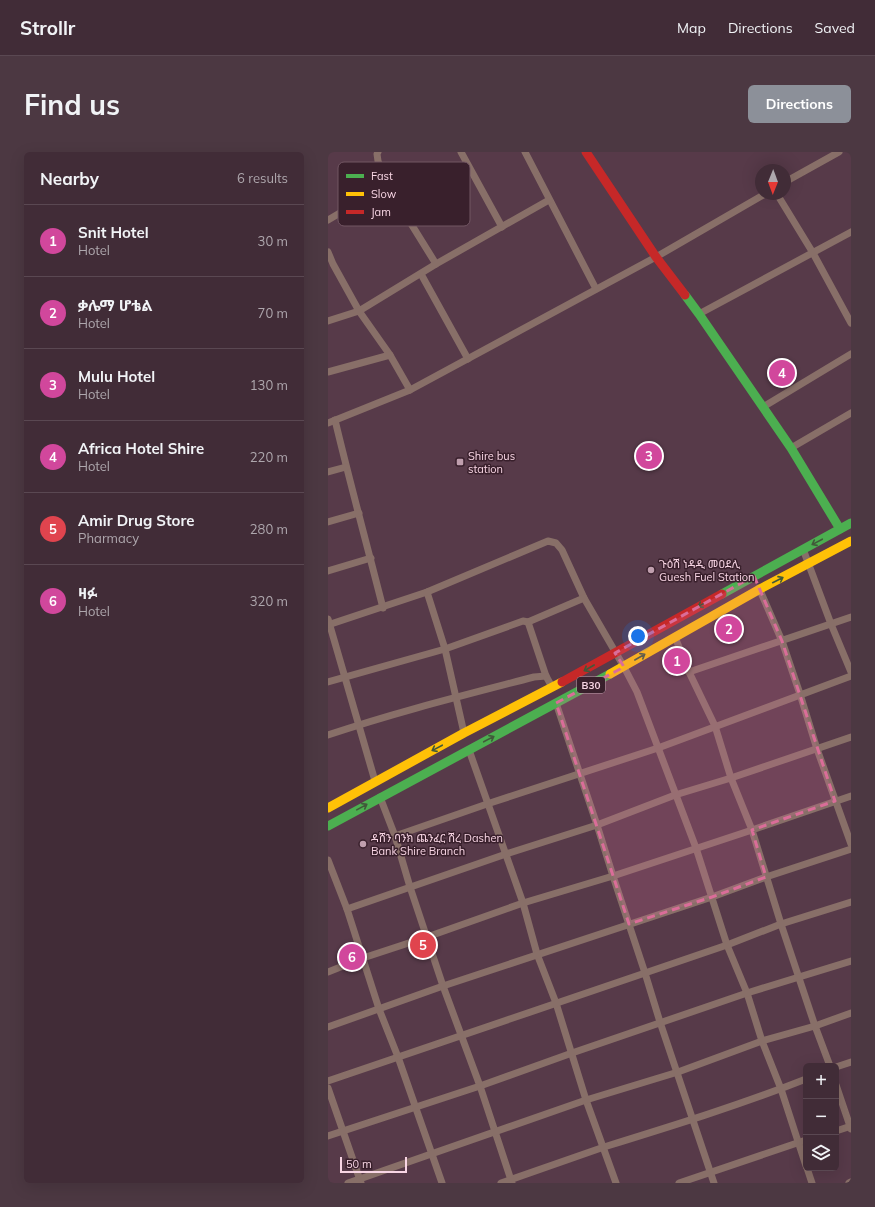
<!DOCTYPE html>
<meta charset="utf-8">
<style>
:root{--surface:#412c37;--page:#4c3842;--text:#f1f3f6;--muted:#aea7ad;--line:#5a4852;--accent:#8c9099}
body{margin:0;font-family:Mulish,"Noto Sans Ethiopic",sans-serif;background:var(--page);color:var(--text)}
.controls{position:absolute;right:12px;bottom:12px;display:grid;overflow:hidden;border-radius:6px;box-shadow:0 4px 16px #0002}
.controls button{width:36px;height:36px;display:grid;place-items:center;padding:0;border:0;border-bottom:1px solid var(--line);background:var(--surface);color:var(--text);font:20px sans-serif}
.compass{position:absolute;left:427px;top:12px;width:36px;height:36px;border-radius:50%;background:var(--surface);box-shadow:0 4px 16px #0002;rotate:181deg}
.scale{position:absolute;left:12px;bottom:10px;width:67px;box-sizing:border-box;padding-left:4px;border:2px solid #f8d5e4;border-top:0;font-size:11px;line-height:14px;white-space:nowrap;color:#f8d5e4;-webkit-text-stroke:3px #39202c;paint-order:stroke}
.you{position:absolute;left:310px;top:484px;width:14px;height:14px;margin:-10px;border:3px solid #fff;border-radius:50%;background:#1a73e8;box-shadow:0 0 0 6px #1a73e833}
.badge{display:grid;place-items:center;width:26px;height:26px;border-radius:50%;background:var(--accent);color:#fff;font-size:13px;font-weight:700}
.pin{position:absolute;translate:-50% -50%;border:2px solid #fff;box-shadow:0 1px 4px #0006}
.list{margin:0;padding:0;list-style:none}
h2{display:flex;justify-content:space-between;align-items:center;height:52px;margin:0;padding:0 16px;font-size:17px}
h2 small{font-size:13px;font-weight:400;color:var(--muted)}
.list li{display:grid;grid-template-columns:26px 1fr auto;gap:12px;align-items:center;box-sizing:border-box;height:72px;padding:0 16px;border-top:1px solid var(--line)}
.list b{display:block;font-size:15px;white-space:nowrap}
.list p{margin:0;font-size:13px;white-space:nowrap;color:var(--muted)}
.list em{font-size:13px;font-style:normal;color:var(--muted)}
.icon{flex:none;width:22px;height:22px;fill:none;stroke:currentColor;stroke-width:2;stroke-linecap:round;stroke-linejoin:round}
.map{position:relative;flex:none;width:523px;height:1031px;overflow:hidden;border-radius:6px}
header{display:flex;align-items:center;gap:24px;box-sizing:border-box;height:56px;padding:0 20px;background:var(--surface);border-bottom:1px solid var(--line)}
header strong{font-size:19px}
nav{display:flex;gap:22px;margin-inline-start:auto;font-size:14px}
.intro{display:flex;align-items:center;justify-content:space-between;box-sizing:border-box;height:96px;padding:0 24px}
h1{margin:0;font-size:28px}
.button{padding:10px 18px;border-radius:6px;background:var(--accent);color:#fff;font-size:14px;font-weight:700}
main{display:flex;gap:24px;padding:0 24px}
aside{flex:1;background:var(--surface);border-radius:6px;box-shadow:0 4px 16px #0002}
.map>svg:first-child{display:block}
</style>
<header>
<strong>Strollr</strong>
<nav><a>Map</a><a>Directions</a><a>Saved</a></nav>
</header>
<div class="intro"><h1>Find us</h1><a class="button">Directions</a></div>
<main>
<aside>
<h2>Nearby<small>6 results</small></h2>
<ul class="list">
<li><span class="badge" style="background:#d1479c">1</span><div><b>Snit Hotel</b><p>Hotel</p></div><em>30 m</em></li>
<li><span class="badge" style="background:#d1479c">2</span><div><b>ቃሌማ ሆቴል</b><p>Hotel</p></div><em>70 m</em></li>
<li><span class="badge" style="background:#d1479c">3</span><div><b>Mulu Hotel</b><p>Hotel</p></div><em>130 m</em></li>
<li><span class="badge" style="background:#d1479c">4</span><div><b>Africa Hotel Shire</b><p>Hotel</p></div><em>220 m</em></li>
<li><span class="badge" style="background:#e0444e">5</span><div><b>Amir Drug Store</b><p>Pharmacy</p></div><em>280 m</em></li>
<li><span class="badge" style="background:#d1479c">6</span><div><b>ዛፉ</b><p>Hotel</p></div><em>320 m</em></li>
</ul>
</aside>
<div class="map">
<svg width="523" height="1031" viewBox="0 0 523 1031">
<rect width="100%" height="100%" fill="#573a49"/>
<g fill="none" stroke-linecap="round" stroke-linejoin="round">
<g stroke="#886f68" stroke-width="7">
<polyline points="50,0 49,2 50,9 59,33 108,112"/>
<polyline points="133,0 174,75"/>
<polyline points="197,0 268,137"/>
<polyline points="457,30 511,0"/>
<polyline points="449,42 485,101 523,171"/>
<polyline points="0,68 59,33"/>
<polyline points="0,100 5,112 31,159 62,203 82,238"/>
<polyline points="93,122 140,207"/>
<polyline points="371,162 523,80"/>
<polyline points="0,169 31,159 108,112 221,48"/>
<polyline points="0,220 62,203"/>
<polyline points="435,255 523,202"/>
<path d="M7,268C22,331 39,393 55,456"/>
<polyline points="0,271 82,238 328,105 437,42"/>
<polyline points="463,296 523,261"/>
<polyline points="0,320 18,315"/>
<polyline points="0,370 31,361"/>
<polyline points="475,397 503,472 523,520"/>
<polyline points="0,419 43,406"/>
<polyline points="431,436 454,489 472,542 489,597 523,692"/>
<polyline points="99,440 117,497 136,581"/>
<polyline points="0,467 47,629"/>
<polyline points="200,470 218,524 224,535"/>
<polyline points="0,473 99,440 220,389 228,391 234,398 256,446 296,515 309,540 368,696 399,793 419,841 434,889 453,937 478,1014"/>
<polyline points="347,485 361,520 387,574 403,626 424,678 453,772 487,874 502,914"/>
<polyline points="361,520 523,465"/>
<polyline points="0,530 117,497 195,469 200,470 256,446"/>
<polyline points="228,551 269,673 285,724 317,821 332,870 386,1031"/>
<path d="M0,583C68,560 137,543 206,525L218,524"/>
<polyline points="141,598 195,751 209,802 228,851 258,948 288,1031"/>
<polyline points="52,645 67,684 82,735 115,834 152,934 184,1031"/>
<polyline points="67,684 159,652 330,596 523,524"/>
<polyline points="0,708 19,757 51,857 70,905 114,1031"/>
<polyline points="19,757 178,702 269,673 347,643 403,626 523,585"/>
<polyline points="0,820 35,806 99,785 195,751 285,724 424,678 523,644"/>
<polyline points="0,875 115,834 384,745 438,725 523,697"/>
<polyline points="508,915 523,910"/>
<polyline points="0,929 317,821 399,793 453,772 523,750"/>
<polyline points="508,933 523,977"/>
<polyline points="0,936 33,1031"/>
<polyline points="508,979 523,974"/>
<polyline points="0,984 152,934 244,901 419,841 523,809"/>
<polyline points="479,1016 484,1031"/>
<polyline points="20,1031 258,948 350,920 434,889 487,874 523,861"/>
<path d="M173,1031C207,1019 241,1007 276,995C344,974 412,953 478,927"/>
<polyline points="351,1031 478,988"/>
<polyline points="521,1031 523,1030"/>
</g>
<g stroke="#4caf50" stroke-width="9">
<polyline points="357,143 371,162 463,296 512,377"/>
<polyline points="394,442 523,371"/>
<polyline points="0,674 282,522"/>
</g>
<g stroke="#ffc107" stroke-width="9">
<polyline points="282,522 432,437 523,389"/>
<polyline points="0,656 136,581 234,530"/>
</g>
<g stroke="#c62828" stroke-width="9">
<polyline points="258,0 328,105 357,143"/>
<polyline points="234,530 394,442"/>
</g>
</g>
<defs><path id="oneway-shaft" d="M-6 0H5M1.5-3L5.5 0L1.5 3" fill="none" stroke-width="1.6" stroke-linecap="round" stroke-linejoin="round"/></defs>
<g stroke="#41593a">
<use href="#oneway-shaft" transform="translate(489 390) rotate(152)"/>
<use href="#oneway-shaft" transform="translate(450 428) rotate(-27)"/>
<use href="#oneway-shaft" transform="translate(375 452) rotate(151)"/>
<use href="#oneway-shaft" transform="translate(312 505) rotate(-30)"/>
<use href="#oneway-shaft" transform="translate(261 516) rotate(150)"/>
<use href="#oneway-shaft" transform="translate(161 587) rotate(-28)"/>
<use href="#oneway-shaft" transform="translate(109 596) rotate(152)"/>
<use href="#oneway-shaft" transform="translate(34 655) rotate(-29)"/>
</g>
<path fill="#da6d99" fill-opacity="0.2" stroke="#da6d99" stroke-width="3" stroke-dasharray="8 5" stroke-linejoin="round" d="M426,424L454,489L507,649L424,678L438,725L384,745L301,772L228,551L296,515L287,501Z"/>
<g fill="#c09fae" stroke="#39202c" stroke-width="1.5">
<rect x="128" y="306" width="8" height="8" rx="2"/>
<circle cx="323" cy="418" r="4"/>
<circle cx="35" cy="692" r="4"/>
</g>
<g text-anchor="middle" dominant-baseline="central" stroke-width="3" stroke-linejoin="round" paint-order="stroke">
<rect fill="#39202c" stroke="#bf9fad" stroke-width="1" x="249" y="525" width="28" height="16" rx="3"/>
<g font-size="10" font-weight="bold" fill="#f8d5e4">
<text x="263" y="533">B30</text>
</g>
<g font-size="11" fill="#f8d5e4" stroke="#39202c" text-anchor="start">
<text x="140" y="304">Shire bus<tspan x="140" dy="13">station</tspan></text>
<text x="331" y="412">ጉዕሽ ነዳዲ መዐደሊ<tspan x="331" dy="13">Guesh Fuel Station</tspan></text>
<text x="43" y="686">ዳሸን ባንክ ጨንፈር ሽረ Dashen<tspan x="43" dy="13">Bank Shire Branch</tspan></text>
</g>
</g>
<rect x="10" y="10" width="132" height="64" rx="6" fill="#39202c" stroke="#725663" stroke-width="1"/>
<rect x="18" y="22" width="18" height="4" fill="#4caf50"/>
<rect x="18" y="40" width="18" height="4" fill="#ffc107"/>
<rect x="18" y="58" width="18" height="4" fill="#c62828"/>
<g font-size="11" fill="#f8d5e4">
<text x="43" y="28">Fast</text>
<text x="43" y="46">Slow</text>
<text x="43" y="64">Jam</text>
</g>
</svg>
<div class="controls">
<button>+</button>
<button>−</button>
<button><svg class="icon" aria-label="layers" viewBox="0 0 24 24"><path d="M12 4l9 5-9 5-9-5zM3 14l9 5 9-5"/></svg></button>
</div>
<svg class="compass" viewBox="-18 -18 36 36"><path d="M0-13l5 13h-10z" fill="#e53935"/><path d="M0 13l5-13h-10z" fill="#aea7ad"/></svg>
<div class="scale">50 m</div>
<div class="you"></div>
<div class="pin badge" style="left:349px;top:509px;background:#d1479c">1</div>
<div class="pin badge" style="left:401px;top:477px;background:#d1479c">2</div>
<div class="pin badge" style="left:321px;top:304px;background:#d1479c">3</div>
<div class="pin badge" style="left:454px;top:221px;background:#d1479c">4</div>
<div class="pin badge" style="left:95px;top:793px;background:#e0444e">5</div>
<div class="pin badge" style="left:24px;top:805px;background:#d1479c">6</div>
</div>
</main>
